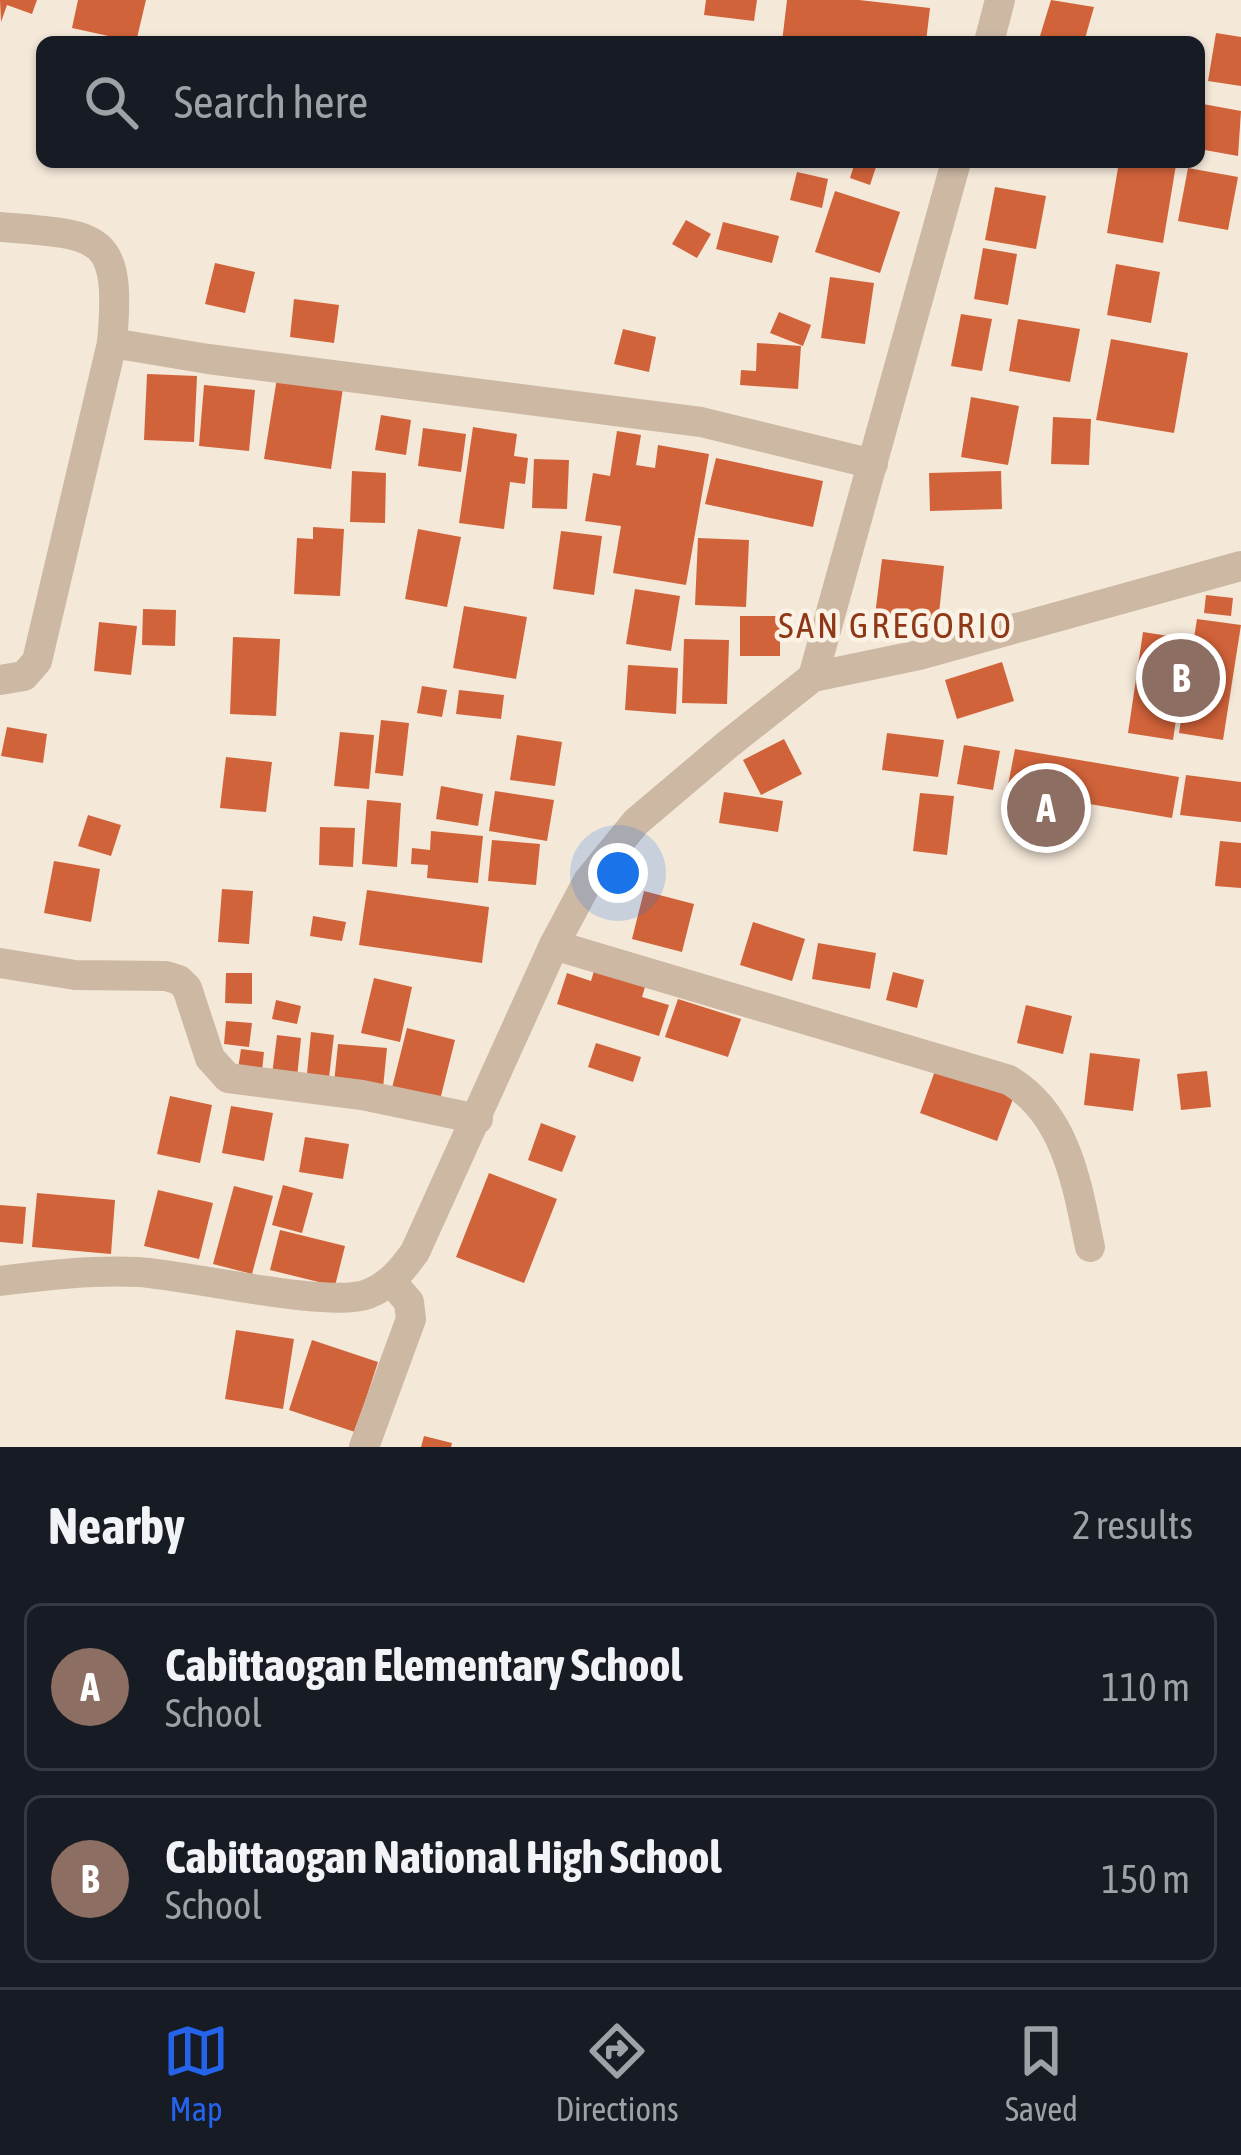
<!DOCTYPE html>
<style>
:root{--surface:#171b24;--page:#242831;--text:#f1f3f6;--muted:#9ea1a6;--line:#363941;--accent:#2563eb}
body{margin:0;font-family:"Asap Condensed",sans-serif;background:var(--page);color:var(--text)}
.you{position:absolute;left:618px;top:873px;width:42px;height:42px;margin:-30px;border:9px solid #fff;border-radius:50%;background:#1a73e8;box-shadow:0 0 0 18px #1a73e833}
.badge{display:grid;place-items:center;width:78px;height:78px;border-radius:50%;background:var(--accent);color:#fff;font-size:39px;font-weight:700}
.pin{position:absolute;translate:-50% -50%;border:6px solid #fff;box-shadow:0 3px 12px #0006}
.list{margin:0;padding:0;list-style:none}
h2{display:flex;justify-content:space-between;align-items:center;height:156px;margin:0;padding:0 48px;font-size:51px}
h2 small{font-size:39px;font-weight:400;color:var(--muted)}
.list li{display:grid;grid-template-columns:78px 1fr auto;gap:36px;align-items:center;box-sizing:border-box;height:168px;margin:0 24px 24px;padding:0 24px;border:3px solid var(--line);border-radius:18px}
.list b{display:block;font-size:45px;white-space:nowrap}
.list p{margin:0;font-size:39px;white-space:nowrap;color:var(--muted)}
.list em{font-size:39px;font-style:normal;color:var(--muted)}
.icon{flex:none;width:66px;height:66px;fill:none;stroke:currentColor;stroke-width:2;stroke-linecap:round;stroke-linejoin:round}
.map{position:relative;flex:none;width:1241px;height:1447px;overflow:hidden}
.search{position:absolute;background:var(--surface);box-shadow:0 3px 9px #0004;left:36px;right:36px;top:36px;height:132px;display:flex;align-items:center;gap:30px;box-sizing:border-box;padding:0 42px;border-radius:18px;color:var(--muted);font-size:45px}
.sheet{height:540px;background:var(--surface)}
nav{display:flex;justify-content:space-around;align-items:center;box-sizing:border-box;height:168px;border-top:3px solid var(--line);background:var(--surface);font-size:33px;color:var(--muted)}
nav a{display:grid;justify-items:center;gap:6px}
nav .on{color:var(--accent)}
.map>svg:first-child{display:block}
</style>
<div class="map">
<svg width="1241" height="1447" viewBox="0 0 1241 1447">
<rect width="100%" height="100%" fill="#f4e8d9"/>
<g fill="#d1633a">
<polygon points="0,0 37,0 32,14 7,5 1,22"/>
<polygon points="78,0 146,0 136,42 72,28"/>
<polygon points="706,0 757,0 754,21 704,15"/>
<polygon points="787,0 859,0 930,8 926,42 782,42"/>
<polygon points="1051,0 1094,7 1084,42 1063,42 1040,36"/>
<polygon points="1216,33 1241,37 1241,86 1208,81"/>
<polygon points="1203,104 1241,111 1238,156 1199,149"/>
<polygon points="855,162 876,167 870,185 850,178"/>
<polygon points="1119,162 1176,165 1163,243 1107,233"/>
<polygon points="1188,168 1238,177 1228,230 1178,221"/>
<polygon points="797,172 828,179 822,208 790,200"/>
<polygon points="995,187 1046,196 1036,249 985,240"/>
<polygon points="835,191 900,212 880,273 815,252"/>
<polygon points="686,220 711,234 697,258 672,244"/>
<polygon points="723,222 779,236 772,263 716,249"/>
<polygon points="983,248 1017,254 1008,305 974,299"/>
<polygon points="215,263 255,272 245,313 205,304"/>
<polygon points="1116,264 1160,272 1151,323 1107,315"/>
<polygon points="830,277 874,283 865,344 821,338"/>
<polygon points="294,299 339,305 334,343 290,337"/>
<polygon points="779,312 811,325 803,346 770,333"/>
<polygon points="961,314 992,319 982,371 951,366"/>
<polygon points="1018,319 1080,329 1070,382 1009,371"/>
<polygon points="623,329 656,337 649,372 614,364"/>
<polygon points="1111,339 1188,353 1174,433 1096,420"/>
<polygon points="757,343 801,346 798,389 740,385 741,370 756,371"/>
<polygon points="147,374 197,376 194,442 144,440"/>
<polygon points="277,378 343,388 331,469 264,459"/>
<polygon points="204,385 255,390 249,451 199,446"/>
<polygon points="971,397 1019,406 1008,465 961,457"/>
<polygon points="381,415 411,420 406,455 375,450"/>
<polygon points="1053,417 1091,419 1089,465 1051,464"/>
<polygon points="473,427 517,434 514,456 528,458 525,484 510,482 504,529 459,523"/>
<polygon points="423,428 466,434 461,472 418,466"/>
<polygon points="617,431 641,435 636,465 655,468 658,445 709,454 686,585 613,573 621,526 585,521 593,473 610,476"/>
<polygon points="716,458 823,481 813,527 705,504"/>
<polygon points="534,459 569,460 567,509 532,508"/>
<polygon points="352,471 386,473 385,523 350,522"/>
<polygon points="1001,471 1002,509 930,511 929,473"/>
<polygon points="313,527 344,529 340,596 294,594 297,538 313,539"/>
<polygon points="418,529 461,537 447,607 405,599"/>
<polygon points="561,531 602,536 594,595 553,589"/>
<polygon points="698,538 749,540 746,607 695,605"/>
<polygon points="882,559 944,566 938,623 875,615"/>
<polygon points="635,589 680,596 671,651 626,644"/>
<polygon points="1206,595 1233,598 1231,616 1204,613"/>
<polygon points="464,606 527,617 516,679 453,668"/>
<polygon points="143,609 176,610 175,646 142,645"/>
<rect x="740" y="616" width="40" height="40"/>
<polygon points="1197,619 1241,625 1223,740 1179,733"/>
<polygon points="99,622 137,626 131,675 94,671"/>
<polygon points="1143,632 1188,639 1173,740 1128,733"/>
<polygon points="233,637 280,639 276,716 230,714"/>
<polygon points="684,639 729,640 727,704 682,703"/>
<polygon points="1002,662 1014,701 957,719 945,680"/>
<polygon points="628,665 678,668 676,714 625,710"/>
<polygon points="422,686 447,690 442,717 417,713"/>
<polygon points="459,690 504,695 501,719 456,714"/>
<polygon points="381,720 409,723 403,776 375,773"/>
<polygon points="7,727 47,734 43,763 1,756"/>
<polygon points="340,732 374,735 369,789 334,786"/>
<polygon points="887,733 944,740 938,777 882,770"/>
<polygon points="517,735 562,742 555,786 510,780"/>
<polygon points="784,739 802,774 761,795 743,760"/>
<polygon points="964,745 1000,751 993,790 957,784"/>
<polygon points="1015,749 1179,777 1172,818 1007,790"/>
<polygon points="226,757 272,762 266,812 220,808"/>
<polygon points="1186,775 1241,782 1241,822 1180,815"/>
<polygon points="441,786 483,794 478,826 436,819"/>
<polygon points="495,791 554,800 547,841 489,831"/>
<polygon points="724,792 783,801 778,832 719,823"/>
<polygon points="920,793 954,796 947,855 913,851"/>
<polygon points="367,800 401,803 397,867 362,864"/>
<polygon points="88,815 121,825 111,856 78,846"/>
<polygon points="320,827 355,828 353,867 319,865"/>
<polygon points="431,831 483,836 478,883 427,878 428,865 411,864 412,848 430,850"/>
<polygon points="492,840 540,844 536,885 488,881"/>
<polygon points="1220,841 1241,843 1241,888 1215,886"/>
<polygon points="54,861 100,869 91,922 44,913"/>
<polygon points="222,889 253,891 249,944 218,942"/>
<polygon points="367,890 489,907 482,963 359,945"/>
<polygon points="644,891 694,904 682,952 632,939"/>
<polygon points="313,916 346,922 342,941 310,936"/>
<polygon points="753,922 805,939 792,981 740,965"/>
<polygon points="818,943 876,953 870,989 812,979"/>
<polygon points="594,971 645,987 642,997 669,1005 659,1036 557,1004 567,973 591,981"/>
<polygon points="893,972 924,980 917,1008 886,1000"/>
<polygon points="226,973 252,973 252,1004 225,1003"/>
<polygon points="374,978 412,987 400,1042 361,1033"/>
<polygon points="678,999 741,1019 728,1057 665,1037"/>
<polygon points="276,1000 301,1006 297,1024 272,1019"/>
<polygon points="1026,1005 1072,1016 1063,1054 1017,1043"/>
<polygon points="226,1021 252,1023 249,1047 224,1044"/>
<polygon points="407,1028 455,1040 440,1100 392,1088"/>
<polygon points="311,1032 334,1035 328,1086 306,1084"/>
<polygon points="277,1035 301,1038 297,1078 272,1075"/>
<polygon points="596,1043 641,1057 633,1082 588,1067"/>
<polygon points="338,1044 387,1048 383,1088 334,1083"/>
<polygon points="241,1049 264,1052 261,1080 237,1076"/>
<polygon points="1090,1053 1140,1059 1133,1111 1084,1105"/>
<polygon points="936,1068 1014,1096 997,1141 920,1113"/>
<polygon points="1207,1071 1211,1107 1181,1110 1177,1074"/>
<polygon points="170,1096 212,1105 200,1163 157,1154"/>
<polygon points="231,1106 273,1113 264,1161 222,1153"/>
<polygon points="541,1123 576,1136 562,1172 528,1160"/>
<polygon points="305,1137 349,1144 343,1179 299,1172"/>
<polygon points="489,1173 557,1199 524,1283 456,1257"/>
<polygon points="283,1185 313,1193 302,1233 272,1225"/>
<polygon points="234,1186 273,1196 252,1274 213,1264"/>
<polygon points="158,1190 213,1203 199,1259 144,1246"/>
<polygon points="37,1193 115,1200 111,1254 32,1247"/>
<polygon points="0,1205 26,1207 23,1244 0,1242"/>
<polygon points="280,1230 345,1246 335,1286 270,1270"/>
<polygon points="236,1330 294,1339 283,1409 225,1399"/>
<polygon points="312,1340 378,1362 355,1432 289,1410"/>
<polygon points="424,1436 452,1443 451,1447 421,1447"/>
</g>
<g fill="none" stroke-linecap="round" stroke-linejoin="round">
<g stroke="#cdb8a4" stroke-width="30">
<polyline points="989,42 1000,0"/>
<path d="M0,227C101,235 122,232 112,343"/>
<polyline points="813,677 956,162"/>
<polyline points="0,680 24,676 37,661 112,343 208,359 701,422 873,464"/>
<path d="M554,945L1009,1080C1067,1115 1077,1185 1090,1247"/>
<polyline points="0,963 75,975 166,976 179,980 187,988 210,1058 228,1078 362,1095 478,1119"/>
<path d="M0,1281C46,1275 92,1270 138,1272C189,1275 330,1309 368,1294C389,1286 402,1270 415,1252L554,945L588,881L636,822L727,745L813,677L919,655L1241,566"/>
<polyline points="364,1447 411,1319 409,1302 391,1281"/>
</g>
</g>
<g text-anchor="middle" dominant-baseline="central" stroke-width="9" stroke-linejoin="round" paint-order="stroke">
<g font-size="36" letter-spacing="3" fill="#8f3818" stroke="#fbf2e6">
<text x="896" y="625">SAN GREGORIO</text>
</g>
</g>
</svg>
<div class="you"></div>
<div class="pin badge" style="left:1046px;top:808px;background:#8d6e63">A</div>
<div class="pin badge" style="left:1181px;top:678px;background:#8d6e63">B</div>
<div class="search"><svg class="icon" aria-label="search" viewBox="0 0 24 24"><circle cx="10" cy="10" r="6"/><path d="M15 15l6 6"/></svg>Search here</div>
</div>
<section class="sheet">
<h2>Nearby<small>2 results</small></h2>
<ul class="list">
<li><span class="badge" style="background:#8d6e63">A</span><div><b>Cabittaogan Elementary School</b><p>School</p></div><em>110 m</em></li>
<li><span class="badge" style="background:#8d6e63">B</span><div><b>Cabittaogan National High School</b><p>School</p></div><em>150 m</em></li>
</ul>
</section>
<nav>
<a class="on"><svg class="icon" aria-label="map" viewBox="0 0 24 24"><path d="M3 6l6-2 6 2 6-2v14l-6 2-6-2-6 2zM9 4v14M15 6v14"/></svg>Map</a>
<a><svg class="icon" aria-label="directions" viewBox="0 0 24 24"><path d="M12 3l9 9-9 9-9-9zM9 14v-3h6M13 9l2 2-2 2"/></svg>Directions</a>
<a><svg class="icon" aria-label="saved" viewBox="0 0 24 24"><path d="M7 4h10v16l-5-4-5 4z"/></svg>Saved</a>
</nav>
